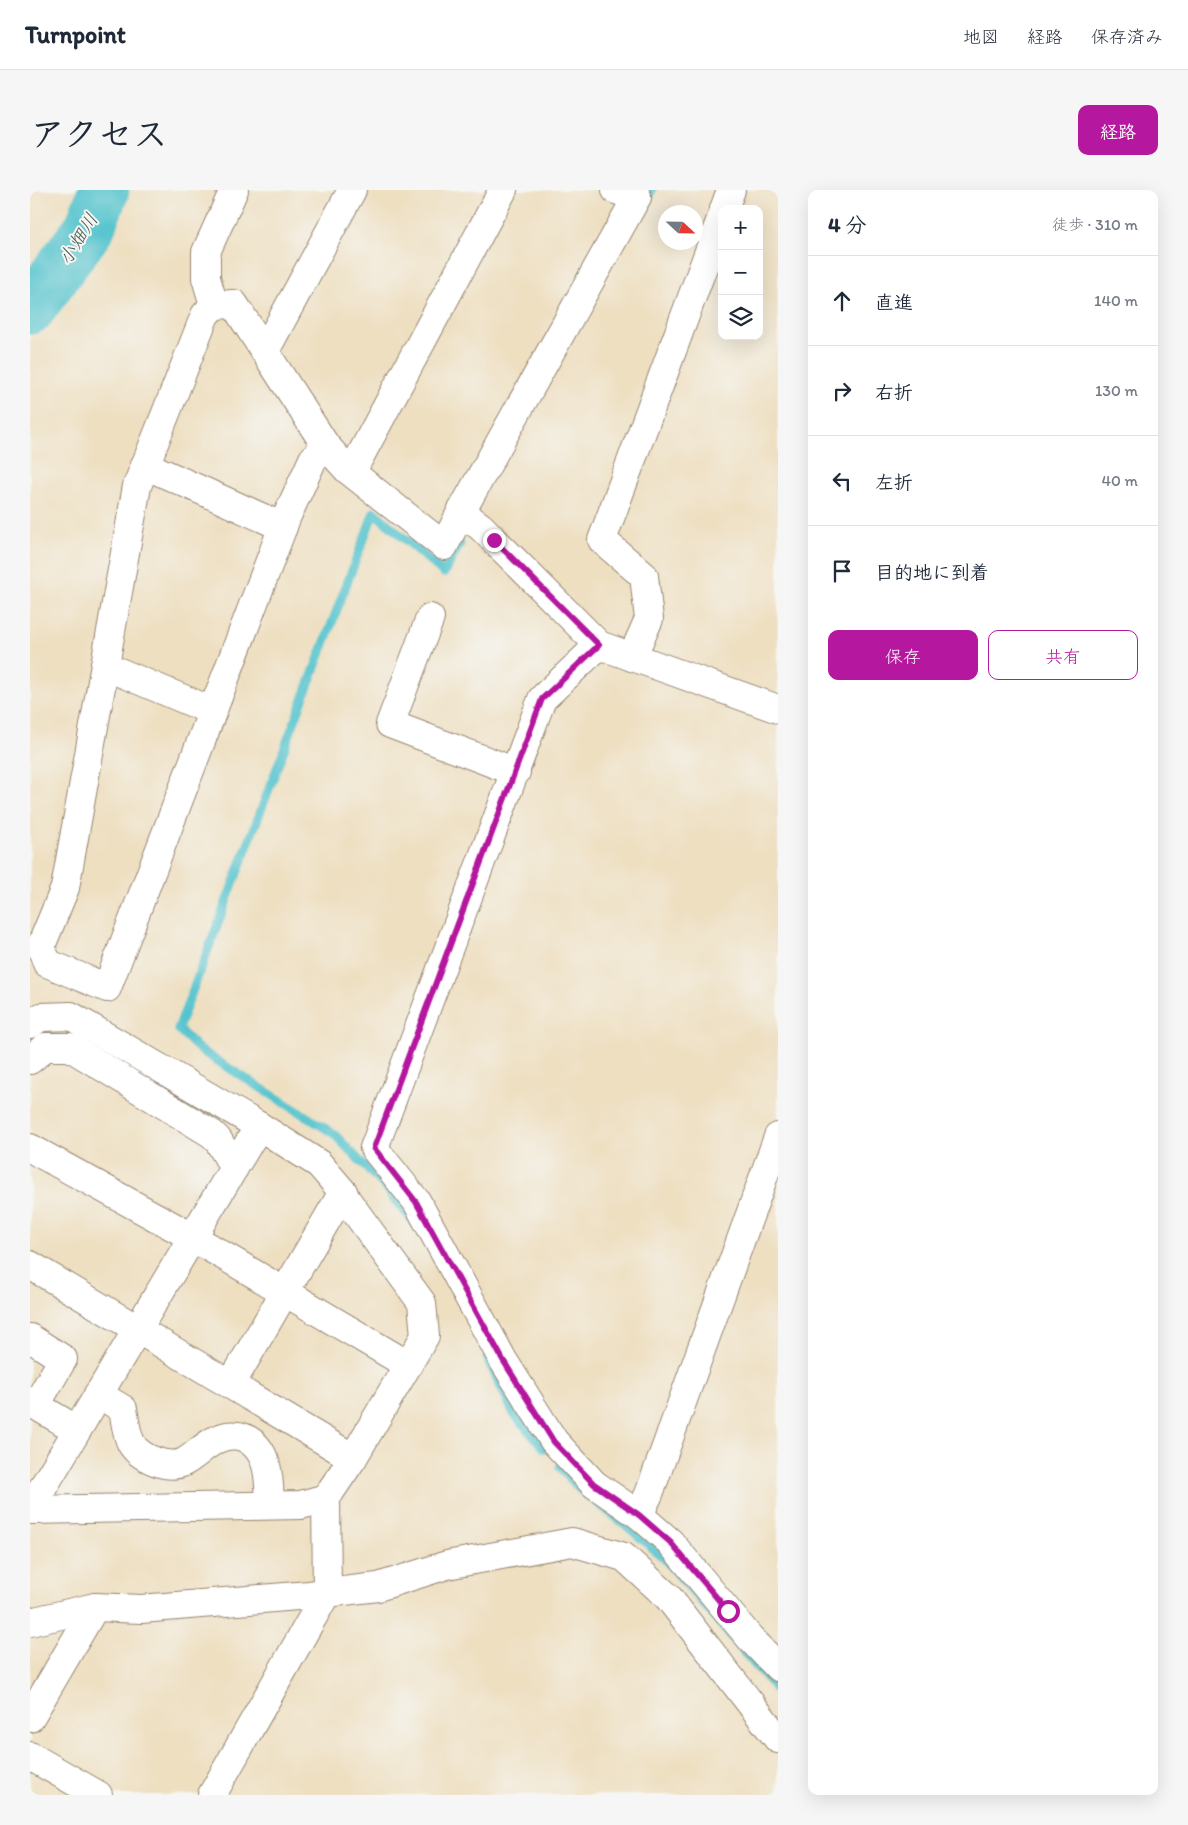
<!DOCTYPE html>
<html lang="ja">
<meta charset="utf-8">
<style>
:root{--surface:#fff;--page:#f6f6f7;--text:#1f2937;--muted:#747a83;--line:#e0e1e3;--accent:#b5179e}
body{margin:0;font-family:Itim,"Klee One",sans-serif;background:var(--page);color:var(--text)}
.controls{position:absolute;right:15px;top:15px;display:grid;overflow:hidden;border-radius:10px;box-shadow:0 5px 20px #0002}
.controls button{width:45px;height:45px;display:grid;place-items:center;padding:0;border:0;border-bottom:1px solid var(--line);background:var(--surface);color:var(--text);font:25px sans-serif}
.compass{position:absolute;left:628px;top:15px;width:45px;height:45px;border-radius:50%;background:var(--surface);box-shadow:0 5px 20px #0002;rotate:112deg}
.stop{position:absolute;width:15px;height:15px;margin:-11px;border:4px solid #b5179e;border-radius:50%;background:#fff}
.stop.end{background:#b5179e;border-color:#fff;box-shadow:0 1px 5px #0008}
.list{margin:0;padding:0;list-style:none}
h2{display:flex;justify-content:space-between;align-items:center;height:65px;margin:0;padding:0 20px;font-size:21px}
h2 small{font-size:16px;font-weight:400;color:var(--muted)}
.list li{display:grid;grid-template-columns:32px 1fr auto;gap:15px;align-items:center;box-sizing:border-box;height:90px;padding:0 20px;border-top:1px solid var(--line)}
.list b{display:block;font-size:19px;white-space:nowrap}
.list em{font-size:16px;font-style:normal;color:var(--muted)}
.actions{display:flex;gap:10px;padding:15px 20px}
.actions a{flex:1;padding:11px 0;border:1px solid var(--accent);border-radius:10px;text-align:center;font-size:18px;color:var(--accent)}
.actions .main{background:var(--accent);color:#fff}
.icon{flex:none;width:28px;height:28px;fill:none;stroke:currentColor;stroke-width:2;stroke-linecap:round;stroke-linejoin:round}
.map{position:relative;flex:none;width:748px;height:1605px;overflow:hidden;border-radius:10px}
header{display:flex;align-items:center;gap:30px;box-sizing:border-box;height:70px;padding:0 25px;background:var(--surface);border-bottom:1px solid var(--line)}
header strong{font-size:24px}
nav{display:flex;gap:28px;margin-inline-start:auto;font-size:18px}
.intro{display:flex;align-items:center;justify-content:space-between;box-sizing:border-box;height:120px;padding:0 30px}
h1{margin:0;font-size:35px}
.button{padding:12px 22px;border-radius:10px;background:var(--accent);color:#fff;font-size:18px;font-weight:700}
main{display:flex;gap:30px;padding:0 30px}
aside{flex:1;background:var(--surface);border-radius:10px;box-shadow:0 5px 20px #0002}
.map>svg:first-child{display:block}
</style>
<header>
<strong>Turnpoint</strong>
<nav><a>地図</a><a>経路</a><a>保存済み</a></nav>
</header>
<div class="intro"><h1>アクセス</h1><a class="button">経路</a></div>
<main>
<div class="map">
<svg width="748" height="1605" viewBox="0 0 748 1605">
<rect width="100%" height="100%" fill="#f6f6f2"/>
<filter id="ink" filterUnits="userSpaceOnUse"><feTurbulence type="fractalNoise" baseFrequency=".02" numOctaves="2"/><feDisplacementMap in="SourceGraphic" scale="10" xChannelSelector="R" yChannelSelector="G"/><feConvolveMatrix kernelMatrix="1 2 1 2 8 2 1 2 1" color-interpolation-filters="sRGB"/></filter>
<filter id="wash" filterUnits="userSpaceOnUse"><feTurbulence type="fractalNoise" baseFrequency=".0096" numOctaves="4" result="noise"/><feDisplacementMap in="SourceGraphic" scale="20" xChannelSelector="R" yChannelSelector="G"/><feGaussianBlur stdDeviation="1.12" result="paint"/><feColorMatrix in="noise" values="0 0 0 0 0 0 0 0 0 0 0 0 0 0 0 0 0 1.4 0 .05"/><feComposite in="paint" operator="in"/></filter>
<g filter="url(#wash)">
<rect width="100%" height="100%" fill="#eedfc1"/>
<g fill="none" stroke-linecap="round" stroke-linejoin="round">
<g stroke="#57c4ce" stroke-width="9">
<polyline points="616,16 622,0"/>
<polyline points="384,1033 354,996 303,943 170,860 148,839 344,322 414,383 430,354"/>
<polyline points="457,1168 484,1224 515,1259"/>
<polyline points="530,1277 549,1299 597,1336 633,1367 748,1502"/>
</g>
<polyline stroke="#57c4ce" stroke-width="51" points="0,119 60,37 74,0"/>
</g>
</g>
<g filter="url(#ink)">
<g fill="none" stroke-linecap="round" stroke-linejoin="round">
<defs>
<g id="minor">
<polyline points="204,0 176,62 176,88 184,115 204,114 296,256"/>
<polyline points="586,0 607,7 431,322 451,337 569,455 748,519"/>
<polyline points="694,19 701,0"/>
<polyline points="184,115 175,125 107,296 35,698 11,756 17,773 77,798 257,326 283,269 296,256 318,280 414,356 431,322"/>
<polyline points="235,161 322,0"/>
<polyline points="115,275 253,337"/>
<polyline points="318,280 327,272 473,0"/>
<polyline points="400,428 360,534 486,582"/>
<polyline points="569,455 512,509 344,958 387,1012 473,1170 524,1251 564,1294 609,1325"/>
<polyline points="602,467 619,429 614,386 572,350 692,26"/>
<polyline points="75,476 182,521"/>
<polyline points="0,834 11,827 41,826 229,936 289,974 313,1002 316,1009 392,1113 395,1146 323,1268 296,1308 271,1315 0,1320"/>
<polyline points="0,870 15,857 40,857 182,944 188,950 204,978"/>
<polyline points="748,947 619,1304 609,1325 640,1352 720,1448 748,1477"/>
<polyline points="0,958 162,1047 378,1175"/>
<polyline points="0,1075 323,1268"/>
<polyline points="0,1148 33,1169 6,1215"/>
<polyline points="201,1194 313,1002"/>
<path d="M68,1204L93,1219C95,1229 96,1243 101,1253C109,1268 139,1280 154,1272C167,1265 178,1251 193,1247C199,1245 209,1245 215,1248C240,1260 239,1291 240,1315"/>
<polyline points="0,1212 47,1240"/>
<polyline points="0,1319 229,936"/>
<polyline points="0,1432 65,1417 111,1419 279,1405 348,1397 417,1375 542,1352 594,1367 638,1407 748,1549"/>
<polyline points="0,1528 65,1417"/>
<polyline points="0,1566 68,1605"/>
<polyline points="182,1605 297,1402 296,1308"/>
</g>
</defs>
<use href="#minor" stroke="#948470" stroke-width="30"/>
<use href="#minor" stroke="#fff" stroke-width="28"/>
</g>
</g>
<g fill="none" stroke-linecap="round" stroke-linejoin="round" filter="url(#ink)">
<polyline stroke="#b5179e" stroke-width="6" points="464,350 569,455 512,509 344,958 386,1012 473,1170 524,1252 564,1294 609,1325 640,1352 698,1421"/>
</g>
<g text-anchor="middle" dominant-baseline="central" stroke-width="4" stroke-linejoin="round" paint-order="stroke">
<g font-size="19" font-style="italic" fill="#435853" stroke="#f6f6f2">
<text transform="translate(48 49) rotate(-58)">小畑川</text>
</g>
</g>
</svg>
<div class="controls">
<button>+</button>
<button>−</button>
<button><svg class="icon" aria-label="layers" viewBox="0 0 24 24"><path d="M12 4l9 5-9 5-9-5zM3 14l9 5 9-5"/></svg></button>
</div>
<svg class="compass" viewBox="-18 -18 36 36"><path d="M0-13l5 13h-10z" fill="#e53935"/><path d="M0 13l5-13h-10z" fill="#747a83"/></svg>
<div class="stop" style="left:698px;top:1421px"></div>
<div class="stop end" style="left:464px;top:350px"></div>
</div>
<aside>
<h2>4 分<small>徒歩 · 310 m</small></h2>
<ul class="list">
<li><svg class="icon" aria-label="ahead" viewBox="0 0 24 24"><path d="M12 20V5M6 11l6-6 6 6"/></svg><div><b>直進</b></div><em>140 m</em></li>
<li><svg class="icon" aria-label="right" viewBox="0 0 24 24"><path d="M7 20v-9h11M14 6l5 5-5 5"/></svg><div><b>右折</b></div><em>130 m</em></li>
<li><svg class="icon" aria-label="left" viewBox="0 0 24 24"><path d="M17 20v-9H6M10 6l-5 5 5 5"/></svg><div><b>左折</b></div><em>40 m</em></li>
<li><svg class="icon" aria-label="arrive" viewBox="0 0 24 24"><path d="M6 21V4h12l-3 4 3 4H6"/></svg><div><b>目的地に到着</b></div></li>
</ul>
<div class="actions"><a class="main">保存</a><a>共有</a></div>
</aside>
</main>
